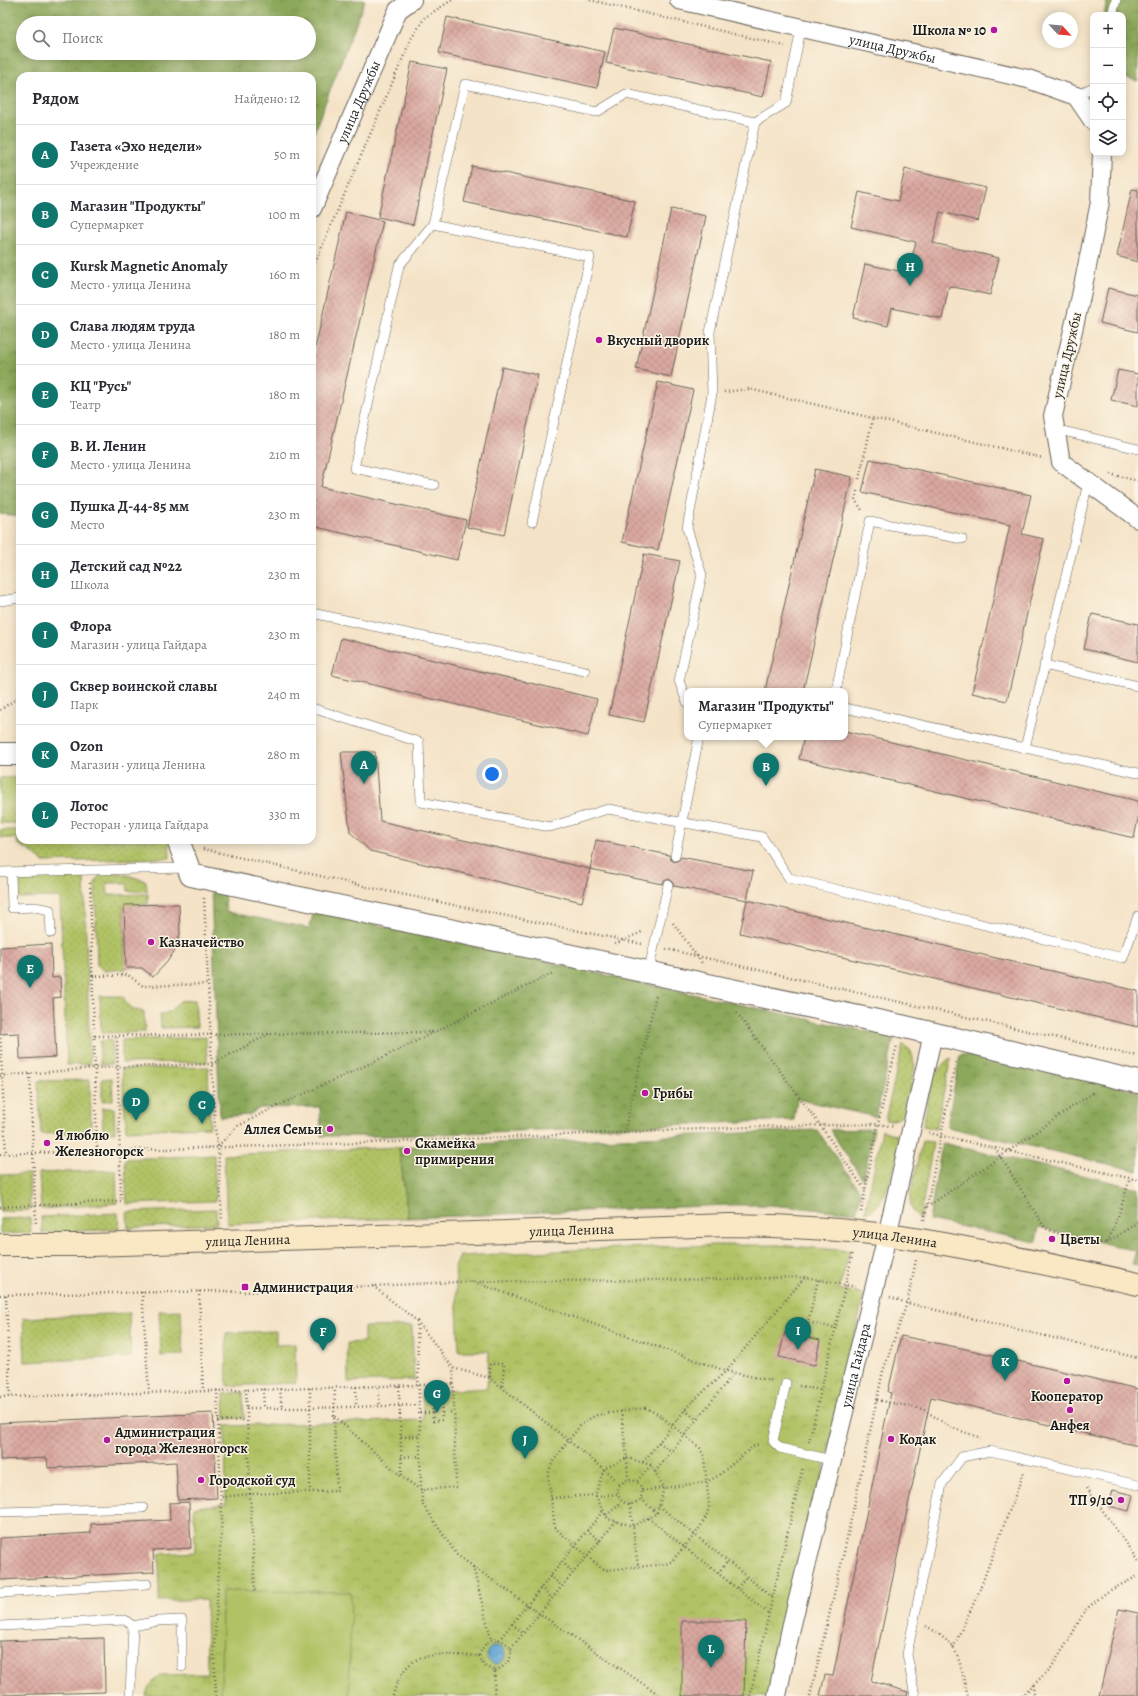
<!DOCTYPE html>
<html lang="ru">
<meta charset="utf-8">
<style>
:root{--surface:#fff;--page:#f2f2f3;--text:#2b2b33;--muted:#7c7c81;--line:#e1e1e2;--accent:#0f766e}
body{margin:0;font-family:Alegreya,serif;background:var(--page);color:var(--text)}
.controls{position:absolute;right:12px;top:12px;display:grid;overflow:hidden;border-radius:8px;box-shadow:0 2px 10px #0003}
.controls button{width:36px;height:36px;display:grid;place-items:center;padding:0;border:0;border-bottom:1px solid var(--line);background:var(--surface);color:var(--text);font:20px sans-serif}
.compass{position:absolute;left:1042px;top:12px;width:36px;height:36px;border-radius:50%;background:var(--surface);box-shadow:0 2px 10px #0003;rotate:116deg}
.you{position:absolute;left:492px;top:774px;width:14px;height:14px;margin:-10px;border:3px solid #fff;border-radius:50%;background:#1a73e8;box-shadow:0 0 0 6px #1a73e833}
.badge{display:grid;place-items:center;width:26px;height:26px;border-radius:50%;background:var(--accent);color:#fff;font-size:13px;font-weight:700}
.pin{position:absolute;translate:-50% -33px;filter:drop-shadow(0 1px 2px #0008)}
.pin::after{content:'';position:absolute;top:21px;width:14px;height:12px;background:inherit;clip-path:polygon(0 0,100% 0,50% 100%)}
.popup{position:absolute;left:684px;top:688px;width:164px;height:52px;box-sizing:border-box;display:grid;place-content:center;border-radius:8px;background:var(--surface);filter:drop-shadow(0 1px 3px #0005);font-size:13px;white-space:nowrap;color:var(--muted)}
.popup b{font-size:15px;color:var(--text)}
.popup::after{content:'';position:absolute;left:50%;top:100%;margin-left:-8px;border:8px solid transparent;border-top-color:var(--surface)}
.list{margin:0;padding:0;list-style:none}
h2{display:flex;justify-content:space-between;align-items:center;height:52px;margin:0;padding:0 16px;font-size:17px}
h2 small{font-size:13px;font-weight:400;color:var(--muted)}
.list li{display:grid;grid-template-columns:26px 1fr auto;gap:12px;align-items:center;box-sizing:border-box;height:60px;padding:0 16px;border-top:1px solid var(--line)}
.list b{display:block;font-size:15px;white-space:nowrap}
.list p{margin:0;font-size:13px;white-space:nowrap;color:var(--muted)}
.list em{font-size:13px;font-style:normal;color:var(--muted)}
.icon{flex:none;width:22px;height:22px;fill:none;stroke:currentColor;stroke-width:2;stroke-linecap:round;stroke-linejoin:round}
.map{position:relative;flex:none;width:1138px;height:1696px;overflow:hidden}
.search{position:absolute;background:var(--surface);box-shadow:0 2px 10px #0003;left:16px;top:16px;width:300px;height:44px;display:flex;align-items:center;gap:10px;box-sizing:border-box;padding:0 14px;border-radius:22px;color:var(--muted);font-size:15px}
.panel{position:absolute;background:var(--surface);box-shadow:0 2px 10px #0003;left:16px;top:72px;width:300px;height:772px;border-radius:12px}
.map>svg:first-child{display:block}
</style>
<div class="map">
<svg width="1138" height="1696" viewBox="0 0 1138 1696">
<defs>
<pattern id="grass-dots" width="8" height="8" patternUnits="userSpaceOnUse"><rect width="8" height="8" fill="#b0c265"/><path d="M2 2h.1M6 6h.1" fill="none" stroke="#97a657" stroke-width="1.8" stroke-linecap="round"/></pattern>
<pattern id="forest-crowns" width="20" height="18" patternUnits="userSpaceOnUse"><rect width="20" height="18" fill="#8ca85a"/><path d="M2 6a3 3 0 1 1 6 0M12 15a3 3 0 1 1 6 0" fill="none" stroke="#72884a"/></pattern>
<pattern id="park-crowns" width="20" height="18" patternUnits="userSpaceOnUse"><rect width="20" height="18" fill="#b0c265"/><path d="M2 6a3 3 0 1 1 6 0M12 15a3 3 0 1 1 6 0" fill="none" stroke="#97a657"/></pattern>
<pattern id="water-waves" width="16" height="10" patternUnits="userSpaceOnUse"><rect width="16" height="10" fill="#5fa5d5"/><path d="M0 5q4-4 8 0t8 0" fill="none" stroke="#4e86ac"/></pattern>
<pattern id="building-cross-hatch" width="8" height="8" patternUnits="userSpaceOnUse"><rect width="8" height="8" fill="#daa8a0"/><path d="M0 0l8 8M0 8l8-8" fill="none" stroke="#ba9089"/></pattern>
</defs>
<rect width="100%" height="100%" fill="#fcf5e5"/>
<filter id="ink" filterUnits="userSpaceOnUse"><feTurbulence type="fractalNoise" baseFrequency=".025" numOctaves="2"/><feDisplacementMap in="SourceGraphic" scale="8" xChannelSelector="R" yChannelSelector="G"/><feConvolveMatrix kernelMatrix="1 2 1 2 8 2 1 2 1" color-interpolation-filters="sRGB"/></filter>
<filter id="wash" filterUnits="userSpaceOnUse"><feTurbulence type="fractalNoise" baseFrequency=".012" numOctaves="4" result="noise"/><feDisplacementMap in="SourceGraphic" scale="16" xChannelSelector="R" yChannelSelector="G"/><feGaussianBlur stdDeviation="0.9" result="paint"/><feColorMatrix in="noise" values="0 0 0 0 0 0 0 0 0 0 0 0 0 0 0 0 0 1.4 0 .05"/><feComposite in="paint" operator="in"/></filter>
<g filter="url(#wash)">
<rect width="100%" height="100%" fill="#f4e3c7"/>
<g fill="url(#grass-dots)" stroke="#666f40">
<polygon points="20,777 20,823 0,823 0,778"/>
<polygon points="0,830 20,830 20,840 169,840 170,858 43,862 29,850 18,844 16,838 0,838"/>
<polygon points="120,873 146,881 147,891 128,891 127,883 107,883 108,895 148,894 148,904 124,906 125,969 104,971 97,965 95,883 100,874"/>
<polygon points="84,875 90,1064 67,1065 60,897 18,898 17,884 19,879 25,877"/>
<path d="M100,996H123C126,1007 134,1010 144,1012L145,1032L101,1033Z"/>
<polygon points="195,1000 197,1027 161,1028 160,1015 169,1012 180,1001"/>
<polygon points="112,1040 112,1064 100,1064 100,1041"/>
<path d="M903,1044L911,1051L915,1067L905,1112C900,1119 894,1121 885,1120Z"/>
<path d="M951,1058L936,1129L923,1126C928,1104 929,1070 951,1058Z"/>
<polygon points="112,1078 113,1100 102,1101 102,1079"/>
<polygon points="90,1080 91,1132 41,1134 38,1081"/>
<polygon points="102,1108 114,1108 115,1132 103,1132"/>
<path d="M882,1130L896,1135C896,1135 899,1140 899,1140C901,1151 886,1197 878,1205C875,1209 870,1211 865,1213Z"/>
<path d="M922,1141L933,1142L920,1220C912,1212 910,1207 910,1196Z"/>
<polygon points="399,1147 408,1218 227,1224 224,1155"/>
<polygon points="214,1155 216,1201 127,1204 125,1159"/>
<polygon points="116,1170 117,1203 41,1209 39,1173"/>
<polygon points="29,1174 30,1210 0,1211 0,1175"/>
<polygon points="216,1209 217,1224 128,1228 127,1212"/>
<polygon points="118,1213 119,1229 42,1233 41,1217"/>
<polygon points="30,1218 31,1233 0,1234 0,1219"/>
<polygon points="181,1310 183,1355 161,1356 159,1311"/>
<polygon points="129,1313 131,1357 25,1362 23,1318"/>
<polygon points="412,1326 414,1380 348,1382 347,1343 364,1342 364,1327"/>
<polygon points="276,1331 276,1345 295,1344 296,1383 227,1386 226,1333"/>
<polygon points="243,1392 244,1418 225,1419 224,1394"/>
</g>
<g fill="url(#forest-crowns)" stroke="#54623b" fill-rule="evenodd">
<path d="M0,0H365L312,137V76H20V516L0,514ZM23,23H309V53H23Z"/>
<polygon points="1107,0 1138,0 1138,81 1123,77 1123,15 1104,15"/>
<polygon points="211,890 224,892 226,912 309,928 314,911 821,1022 884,1035 894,1038 876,1117 797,1099 794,1120 389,1136 321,1136 320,1107 260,1108 249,1115 220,1117"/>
<polygon points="960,1055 976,1055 1138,1091 1138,1171 947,1127"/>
<polygon points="874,1129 863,1180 830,1130"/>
<polygon points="817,1130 861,1192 856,1213 771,1205 728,1205 408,1218 399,1147"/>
<polygon points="942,1144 951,1145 1138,1188 1138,1265 1132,1264 1136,1251 1039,1227 1036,1242 929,1220"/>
</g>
<g fill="url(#park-crowns)" stroke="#666f40">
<polygon points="206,1037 207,1062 122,1063 122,1040"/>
<polygon points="208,1067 210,1127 126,1130 122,1069"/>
<polygon points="717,1245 778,1245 850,1251 839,1289 864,1295 771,1696 146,1696 148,1688 159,1675 207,1674 206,1599 159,1601 159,1554 195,1552 194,1507 226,1504 225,1426 423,1420 423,1392 487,1388 489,1351 459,1351 455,1267 460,1256 594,1249"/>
</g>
<polygon fill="#b0c265" stroke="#666f40" points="222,1591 351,1592 349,1696 221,1696"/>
<circle fill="url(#water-waves)" stroke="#3e6078" cx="496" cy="1655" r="9"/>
<g id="blocks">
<g fill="url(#building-cross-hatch)">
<polygon points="447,17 605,52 597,88 439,53"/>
<polygon points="614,28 771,62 763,97 606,63"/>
<polygon points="412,62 447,69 413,225 378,217"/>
<polygon points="472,166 635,201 627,237 464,202"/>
<polygon points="905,169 986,188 978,221 940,212 933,243 999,258 990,295 949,286 942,319 892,308 888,326 853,318 865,264 908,273 916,242 851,227 859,192 898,201"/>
<polygon points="1132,189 1138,190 1138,262 1117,256"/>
<polygon points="671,209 706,216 671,377 636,369"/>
<polygon points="346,212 383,221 321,487 466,520 457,560 312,526 312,362"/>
<polygon points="1108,288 1138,295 1138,332 1100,323"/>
<polygon points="502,367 538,375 504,535 467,527"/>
<polygon points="1118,370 1138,374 1138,406 1111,400"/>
<polygon points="658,382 693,390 658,550 622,542"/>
<polygon points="870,459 1031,495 1022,534 1044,539 1007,701 972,693 1010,525 862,492"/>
<polygon points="815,469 852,477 803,691 765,691"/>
<polygon points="644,554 680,561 644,722 609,715"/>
<polygon points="1092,614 1138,624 1138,662 1084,649"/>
<polygon points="341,638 597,699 588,736 332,675"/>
<polygon points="845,731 1138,801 1138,819 1134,838 799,759 804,737 845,737"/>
<polygon points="341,752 375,752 380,821 590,869 582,902 370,851 350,832"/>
<polygon points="596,840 669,855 671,860 674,862 679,860 681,857 753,871 747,900 674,886 672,881 669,879 664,881 662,884 590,869"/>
<polygon points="747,900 1138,991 1138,1027 740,933"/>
<polygon points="179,904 180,934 175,950 167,962 153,977 142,968 126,968 124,905"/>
<polygon points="51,944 52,978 60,977 61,997 53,998 56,1057 20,1059 19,1033 0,1034 0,947"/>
<polygon points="785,1332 820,1340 815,1365 779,1357"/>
<polygon points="901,1336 966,1349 1138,1389 1138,1446 931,1397 871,1681 908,1692 907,1696 820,1696 825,1675 833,1676 891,1393 888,1392"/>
<polygon points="213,1413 217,1498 178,1500 176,1462 48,1468 47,1458 0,1460 0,1423"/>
<polygon points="1113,1490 1133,1495 1129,1511 1109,1506"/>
<polygon points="189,1502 191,1548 153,1550 154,1572 0,1580 0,1538 91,1533 91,1524 170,1520 169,1503"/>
<polygon points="1119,1609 1138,1613 1138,1696 1099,1696"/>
<polygon points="682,1621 746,1621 744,1696 682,1696"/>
<polygon points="104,1638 105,1692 0,1695 0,1641"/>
</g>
</g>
</g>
<g filter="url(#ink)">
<use href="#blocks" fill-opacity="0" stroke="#686258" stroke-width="1"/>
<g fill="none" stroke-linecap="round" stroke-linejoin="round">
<defs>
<g id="service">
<polyline points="1112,15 1116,0"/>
<polyline points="1076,96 1093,87"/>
<polyline points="433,224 590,257 532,522"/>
<polyline points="1055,429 1138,449"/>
<polyline points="434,485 354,468 399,266 433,224 465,84 597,112 626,94 755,122"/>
<polyline points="0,601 20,598"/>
<polyline points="312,613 585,671"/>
<polyline points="1044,665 1138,686"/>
<polyline points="836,691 870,521 962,539"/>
<polyline points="687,702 679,681 702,575 687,528 712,394 710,332 755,122 786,103 801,29"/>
<polyline points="312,708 419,742 421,802 550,827 608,809 762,837 789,878 1123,958 1138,916"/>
<polyline points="845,708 1138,773"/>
<polyline points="1025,748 1088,483"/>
<polyline points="675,856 699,737"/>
<polyline points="0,872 188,868"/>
<polyline points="11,872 12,908 35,907 50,910 51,933"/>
<polyline points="648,973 668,885"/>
<polyline points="786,1383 773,1441 780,1448 831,1460"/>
<polyline points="0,1512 143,1508"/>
<polyline points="0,1593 147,1584"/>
<polyline points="0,1626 125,1620 133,1626 130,1696"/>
<polyline points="133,1626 158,1621 182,1620 182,1667"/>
<polyline points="915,1696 907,1654 942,1484 962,1457 990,1451 1138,1485"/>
</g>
<g id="minor">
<path id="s1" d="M679,0L1028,79L1076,96L1093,121"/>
<polyline points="1102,153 1100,202 1081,296 1053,416 1061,462 1138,519"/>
<path id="s2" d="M312,209L398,10L412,0"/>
<path id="s3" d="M777,1696L791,1628L887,1236L933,1034"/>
</g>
<g id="tertiary">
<polyline points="0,754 20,754"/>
<polyline points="178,840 191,875 901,1026 1138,1082"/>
</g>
<g id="secondary">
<path id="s4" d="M0,1245H90L730,1225C794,1226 858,1230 921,1240C994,1252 1066,1268 1138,1284"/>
</g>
</defs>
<use href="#service" stroke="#686258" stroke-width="10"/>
<use href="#minor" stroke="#686258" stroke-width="20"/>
<use href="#tertiary" stroke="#686258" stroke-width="24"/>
<use href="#secondary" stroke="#686258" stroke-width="24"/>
<g stroke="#686258" stroke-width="2.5" stroke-dasharray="1 3" stroke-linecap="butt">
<polyline points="590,0 785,46"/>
<polyline points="312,270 411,39 425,17 452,0"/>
<polyline points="724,392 749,389 1043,458"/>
<polyline points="1110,474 1138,481"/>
<polyline points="859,479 873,418"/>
<polyline points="857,491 855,500 862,510"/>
<polyline points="0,710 20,696"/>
<polyline points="203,849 372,888 642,944"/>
<polyline points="90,883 94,1036"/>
<polyline points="204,898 215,1128 218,1146 222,1221"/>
<polyline points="673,923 702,963"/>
<polyline points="615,944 644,931"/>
<polyline points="666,949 1138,1056"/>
<polyline points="93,976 128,975 143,986 209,984"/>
<polyline points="737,1013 820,1125 865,1190"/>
<polyline points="0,1034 6,1154"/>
<polyline points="30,1074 36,1225"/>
<polyline points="0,1076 95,1068 212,1064 269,1034"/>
<polyline points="624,1133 656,995"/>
<polyline points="929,1133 1138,1180"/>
<polyline points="218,1146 238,1126 273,1108 384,1057 553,973"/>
<polyline points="995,1148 1045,1228 1080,1242 1107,1243 1119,1214 1130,1178"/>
<polyline points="97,1151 94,1036 433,1032"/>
<polyline points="0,1154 394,1142 751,1127 878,1124 895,1127"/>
<polyline points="0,1207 121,1201 117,1036"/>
<polyline points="927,1207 1094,1092"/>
<polyline points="861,1212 878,1124 897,1045"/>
<polyline points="924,1220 956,1060"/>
<polyline points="1107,1243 1138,1222"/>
<polyline points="818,1280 808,1322 835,1328"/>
<polyline points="474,1282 726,1371 773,1381"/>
<polyline points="373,1286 417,1321 453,1368 490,1378 604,1469 619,1484"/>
<polyline points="199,1291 203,1391"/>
<polyline points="142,1292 149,1392"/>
<polyline points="0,1295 224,1291 245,1292 456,1282 736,1279 805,1277 856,1287"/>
<polyline points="6,1295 10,1397"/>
<polyline points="890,1297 907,1303 1138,1358"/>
<polyline points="417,1321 421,1490 423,1505 457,1555 543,1616 661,1696"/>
<polyline points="490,1377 490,1364 504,1364 502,1387"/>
<polyline points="432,1385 433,1421 442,1420 441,1384"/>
<polyline points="399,1386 402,1476"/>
<polyline points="799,1386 821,1390"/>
<polyline points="356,1387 356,1407"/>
<polyline points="378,1387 380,1407"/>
<polyline points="310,1388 310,1492"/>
<polyline points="246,1389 250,1494 337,1491 334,1416 402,1477 421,1490 456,1487 453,1368"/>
<polyline points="263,1389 264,1408"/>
<polyline points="280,1389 282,1408"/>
<polyline points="217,1390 221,1497 250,1494 255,1591"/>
<polyline points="0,1397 453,1384"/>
<polyline points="877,1400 923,1409 950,1427 981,1438"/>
<polyline points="246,1408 309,1408 420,1405"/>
<path d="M645,1408L658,1414L700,1448L704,1456L709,1505C708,1524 684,1546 672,1561L666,1564L606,1570L601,1568L555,1528L548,1475L552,1463L569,1440L580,1426L589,1419L597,1415Z"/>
<polyline points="685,1410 697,1420"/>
<polyline points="621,1411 627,1458 628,1479"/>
<polyline points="420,1413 433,1413"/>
<polyline points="442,1413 454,1412"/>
<polyline points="334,1416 335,1388"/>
<polyline points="218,1421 246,1420"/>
<polyline points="401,1437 420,1436"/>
<polyline points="659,1442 671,1451"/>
<polyline points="809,1442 853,1252"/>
<polyline points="401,1457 420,1456"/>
<polygon points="627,1458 651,1465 664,1488 657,1513 633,1526 608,1519 595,1495 604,1469"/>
<polyline points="643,1462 688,1406 726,1371 805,1277"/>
<polyline points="655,1472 734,1373"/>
<circle cx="630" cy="1492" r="12"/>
<polyline points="637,1481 651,1465"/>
<polyline points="1087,1488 1138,1561"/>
<polyline points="642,1491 706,1482 718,1476 755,1445 760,1444"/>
<polyline points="596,1496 617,1494"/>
<polyline points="551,1498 595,1495"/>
<polyline points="641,1499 657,1513"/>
<polyline points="630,1504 638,1567"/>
<polyline points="659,1506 772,1597"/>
<polyline points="606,1515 622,1503"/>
<polyline points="648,1518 768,1613"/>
<polyline points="587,1530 600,1541"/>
<polyline points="562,1562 574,1573"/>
<polyline points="473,1567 491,1639"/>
<polyline points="718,1573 728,1561"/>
<polyline points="550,1576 562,1586"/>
<polyline points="540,1588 552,1598"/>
<polyline points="737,1588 746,1577"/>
<polyline points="512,1624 523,1633"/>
<path d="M926,1626C935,1631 947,1639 953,1648C962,1661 963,1681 968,1696"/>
<polyline points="499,1640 603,1511"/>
<polyline points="511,1648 616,1521"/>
<polyline points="953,1648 978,1594 1024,1472"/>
<polyline points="479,1656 484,1666 495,1671 494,1696"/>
<polyline points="1033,1685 1034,1696"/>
<polyline points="216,1696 214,1650 222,1517 221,1497"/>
<path d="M393,1696C405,1646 437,1655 479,1656C486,1638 497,1633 511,1648C512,1661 506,1665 495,1671"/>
<polyline points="750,1696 803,1466"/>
<polyline points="810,1696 844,1552 883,1371 907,1303 916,1260"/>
<polyline points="1022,1696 1051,1668 1070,1638 1085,1610 1107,1592 1138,1576"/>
</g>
<use href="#service" stroke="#fff" stroke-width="9"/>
<use href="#minor" stroke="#fff" stroke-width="18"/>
<use href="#tertiary" stroke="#fff" stroke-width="22"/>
<use href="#secondary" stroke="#fae7c3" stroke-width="22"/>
</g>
</g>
<g fill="#b5179e" stroke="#fcf5e5" stroke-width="1.5">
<circle cx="994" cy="30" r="4"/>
<circle cx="599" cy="340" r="4"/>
<circle cx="151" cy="942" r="4"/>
<circle cx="645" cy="1093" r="4"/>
<circle cx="330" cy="1129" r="4"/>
<circle cx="47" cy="1143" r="4"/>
<circle cx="407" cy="1151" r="4"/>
<circle cx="1052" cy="1239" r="4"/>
<rect x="241" y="1283" width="8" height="8" rx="2"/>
<circle cx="1067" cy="1381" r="4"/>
<circle cx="1070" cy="1410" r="4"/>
<circle cx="891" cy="1439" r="4"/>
<circle cx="107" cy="1440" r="4"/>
<circle cx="201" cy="1480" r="4"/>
<circle cx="1121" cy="1500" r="4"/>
</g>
<g text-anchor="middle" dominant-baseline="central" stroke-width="3" stroke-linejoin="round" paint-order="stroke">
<g font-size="14" font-weight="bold" fill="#1c1c1c" stroke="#fcf5e5" text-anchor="start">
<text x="986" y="30" text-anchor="end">Школа № 10</text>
<text x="607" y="340">Вкусный дворик</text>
<text x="159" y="942">Казначейство</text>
<text x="653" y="1093">Грибы</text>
<text x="322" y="1129" text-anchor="end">Аллея Семьи</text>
<text x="55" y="1135">Я люблю<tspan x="55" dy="16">Железногорск</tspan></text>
<text x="415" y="1143">Скамейка<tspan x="415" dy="16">примирения</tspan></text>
<text x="1060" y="1239">Цветы</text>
<text x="253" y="1287">Администрация</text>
<text x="1067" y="1396" text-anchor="middle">Кооператор</text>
<text x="1070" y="1425" text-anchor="middle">Анфея</text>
<text x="115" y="1432">Администрация<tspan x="115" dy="16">города Железногорск</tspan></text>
<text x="899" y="1439">Кодак</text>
<text x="209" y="1480">Городской суд</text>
<text x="1113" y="1500" text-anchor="end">ТП 9/10</text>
</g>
<g font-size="14" fill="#1c1c1c" stroke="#fcf5e5">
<text stroke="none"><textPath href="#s1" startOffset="219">улица Дружбы</textPath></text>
<text stroke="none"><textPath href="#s2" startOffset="117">улица Дружбы</textPath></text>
<text transform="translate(1067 355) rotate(-77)">улица Дружбы</text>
<text stroke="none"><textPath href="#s4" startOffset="572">улица Ленина</textPath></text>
<text stroke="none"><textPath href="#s4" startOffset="896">улица Ленина</textPath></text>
<text stroke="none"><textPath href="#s4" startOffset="248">улица Ленина</textPath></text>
<text stroke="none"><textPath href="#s3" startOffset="340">улица Гайдара</textPath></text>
</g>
</g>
</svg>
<div class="controls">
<button>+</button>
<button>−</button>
<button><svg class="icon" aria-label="locate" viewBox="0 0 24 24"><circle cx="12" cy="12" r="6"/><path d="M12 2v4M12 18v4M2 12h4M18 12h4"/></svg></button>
<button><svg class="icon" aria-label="layers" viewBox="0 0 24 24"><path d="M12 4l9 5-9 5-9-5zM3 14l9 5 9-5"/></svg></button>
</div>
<svg class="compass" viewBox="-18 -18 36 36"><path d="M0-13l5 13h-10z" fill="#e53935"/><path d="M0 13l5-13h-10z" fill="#7c7c81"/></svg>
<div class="you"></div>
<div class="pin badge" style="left:364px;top:784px">A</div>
<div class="pin badge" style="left:766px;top:786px">B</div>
<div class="popup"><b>Магазин &quot;Продукты&quot;</b>Супермаркет</div>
<div class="pin badge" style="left:202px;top:1124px">C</div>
<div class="pin badge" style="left:136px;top:1121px">D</div>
<div class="pin badge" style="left:30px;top:988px">E</div>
<div class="pin badge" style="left:323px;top:1351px">F</div>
<div class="pin badge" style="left:437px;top:1413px">G</div>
<div class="pin badge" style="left:910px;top:286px">H</div>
<div class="pin badge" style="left:798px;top:1350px">I</div>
<div class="pin badge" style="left:525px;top:1459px">J</div>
<div class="pin badge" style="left:1005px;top:1381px">K</div>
<div class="pin badge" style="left:711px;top:1668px">L</div>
<div class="search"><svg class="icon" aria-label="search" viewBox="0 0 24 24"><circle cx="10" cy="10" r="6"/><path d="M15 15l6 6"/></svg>Поиск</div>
<section class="panel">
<h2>Рядом<small>Найдено: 12</small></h2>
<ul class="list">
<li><span class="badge">A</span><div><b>Газета «Эхо недели»</b><p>Учреждение</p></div><em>50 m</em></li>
<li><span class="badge">B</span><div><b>Магазин &quot;Продукты&quot;</b><p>Супермаркет</p></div><em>100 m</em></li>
<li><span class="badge">C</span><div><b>Kursk Magnetic Anomaly</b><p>Место · улица Ленина</p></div><em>160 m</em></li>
<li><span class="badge">D</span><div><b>Слава людям труда</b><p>Место · улица Ленина</p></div><em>180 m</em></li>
<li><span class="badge">E</span><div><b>КЦ &quot;Русь&quot;</b><p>Театр</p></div><em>180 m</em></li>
<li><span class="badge">F</span><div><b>В. И. Ленин</b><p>Место · улица Ленина</p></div><em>210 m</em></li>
<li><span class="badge">G</span><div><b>Пушка Д-44-85 мм</b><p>Место</p></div><em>230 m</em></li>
<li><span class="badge">H</span><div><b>Детский сад №22</b><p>Школа</p></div><em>230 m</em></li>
<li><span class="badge">I</span><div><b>Флора</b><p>Магазин · улица Гайдара</p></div><em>230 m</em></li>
<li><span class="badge">J</span><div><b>Сквер воинской славы</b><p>Парк</p></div><em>240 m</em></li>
<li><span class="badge">K</span><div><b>Ozon</b><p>Магазин · улица Ленина</p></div><em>280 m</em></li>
<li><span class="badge">L</span><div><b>Лотос</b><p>Ресторан · улица Гайдара</p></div><em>330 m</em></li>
</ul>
</section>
</div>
